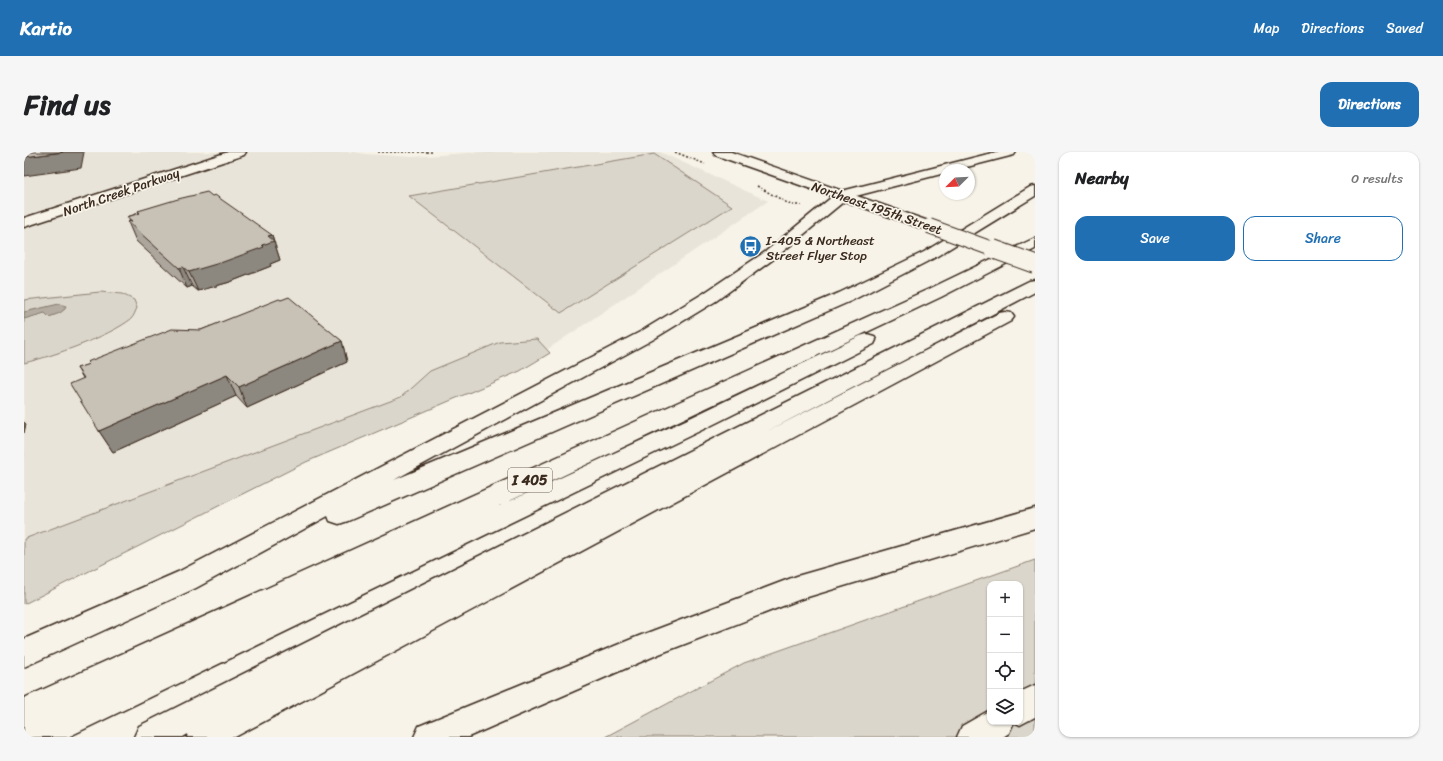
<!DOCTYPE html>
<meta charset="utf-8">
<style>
:root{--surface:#fff;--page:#f6f6f6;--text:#202124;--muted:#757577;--line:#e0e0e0;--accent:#1f6fb2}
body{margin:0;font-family:Sriracha,sans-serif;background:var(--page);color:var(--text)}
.controls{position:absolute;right:12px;bottom:12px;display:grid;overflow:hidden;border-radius:8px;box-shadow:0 1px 3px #0004}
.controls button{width:36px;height:36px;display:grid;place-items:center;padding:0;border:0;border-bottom:1px solid var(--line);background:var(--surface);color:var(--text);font:20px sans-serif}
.compass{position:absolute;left:915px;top:12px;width:36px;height:36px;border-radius:50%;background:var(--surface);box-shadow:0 1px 3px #0004;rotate:246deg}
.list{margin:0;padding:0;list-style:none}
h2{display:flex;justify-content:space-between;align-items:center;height:52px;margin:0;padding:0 16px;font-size:17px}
h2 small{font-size:13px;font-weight:400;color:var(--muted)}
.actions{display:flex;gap:8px;padding:12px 16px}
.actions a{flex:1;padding:9px 0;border:1px solid var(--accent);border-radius:12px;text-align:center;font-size:14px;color:var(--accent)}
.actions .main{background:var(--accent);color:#fff}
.icon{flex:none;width:22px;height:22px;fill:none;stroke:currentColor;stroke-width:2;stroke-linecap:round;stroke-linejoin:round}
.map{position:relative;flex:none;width:1011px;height:585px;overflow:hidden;border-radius:12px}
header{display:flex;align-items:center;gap:24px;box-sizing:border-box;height:56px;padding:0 20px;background:var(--accent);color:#fff}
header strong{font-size:19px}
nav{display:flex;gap:22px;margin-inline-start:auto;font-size:14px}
.intro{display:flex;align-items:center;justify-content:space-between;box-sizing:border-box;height:96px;padding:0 24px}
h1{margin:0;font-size:28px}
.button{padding:10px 18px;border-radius:12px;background:var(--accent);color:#fff;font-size:14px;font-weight:700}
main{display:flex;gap:24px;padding:0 24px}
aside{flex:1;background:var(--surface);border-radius:12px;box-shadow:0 1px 3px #0004}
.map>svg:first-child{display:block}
</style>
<header>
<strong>Kartio</strong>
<nav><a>Map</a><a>Directions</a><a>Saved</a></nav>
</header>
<div class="intro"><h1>Find us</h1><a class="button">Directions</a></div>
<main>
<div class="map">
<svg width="1011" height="585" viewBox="0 0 1011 585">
<rect width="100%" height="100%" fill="#f7f3e8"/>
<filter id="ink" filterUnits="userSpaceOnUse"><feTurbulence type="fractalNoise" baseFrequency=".025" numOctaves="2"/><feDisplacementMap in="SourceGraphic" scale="8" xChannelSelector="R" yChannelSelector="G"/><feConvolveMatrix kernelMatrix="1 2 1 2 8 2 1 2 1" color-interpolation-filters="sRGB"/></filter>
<g filter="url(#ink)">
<polygon fill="#e9e4d9" points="0,0 331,0 341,2 389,5 456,0 636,0 744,49 518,201 0,410"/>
<g fill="#dbd6cb" stroke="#8b8074" fill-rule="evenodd">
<polygon points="630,2 708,54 537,161 385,44"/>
<path d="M76,140L98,142L110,148L113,156C111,160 110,164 107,167C84,185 29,204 0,211V148Z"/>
<polygon points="513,187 526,201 496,219 282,310 0,452 0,387 377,245 406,219 476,190"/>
<path d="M1011,408V585H581L720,511ZM966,432H996V570H966Z"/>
</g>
<polygon fill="#b4aca0" stroke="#84786c" points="35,152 42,154 41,157 36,161 25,165 21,161 0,167 0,160"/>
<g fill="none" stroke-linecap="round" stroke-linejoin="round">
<defs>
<g id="minor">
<polygon points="204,0 222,0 220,3 0,75 0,66"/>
<polygon points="1011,533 1011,565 996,573 990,570 996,570 996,540"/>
<polygon points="966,558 966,570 990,570 985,581 979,585 933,585 938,574"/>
</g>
<polygon id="major" points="689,0 707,0 910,71 912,74 910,77 905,78 900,77 691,3"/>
<g id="highway">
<polygon points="972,0 992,0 990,3 931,18 921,18 921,21 824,46 751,106 692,149 628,188 370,328 815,141 900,100 1006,35 1011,34 1011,44 910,106 827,149 324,369 315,372 306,369 304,364 172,436 0,515 0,487 154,420 616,180 680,141 741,100 814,40"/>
<polygon points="1011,86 1011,97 917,145 475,354 668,265 836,184 843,182 850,184 852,188 850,192 684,275 44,585 0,585 0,546 905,137"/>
<polygon points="1011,128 1011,140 742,280 975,161 981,160 987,161 990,165 987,169 211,585 163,585 164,582 159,585 110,585 115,574 1005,129"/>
<polygon points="1011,356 1011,376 777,447 635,502 444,585 390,585 395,574 615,484 773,424"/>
</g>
</defs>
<use href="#minor" stroke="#3b2a1e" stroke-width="3"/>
<use href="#major" stroke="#3b2a1e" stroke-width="3"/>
<use href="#highway" stroke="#3b2a1e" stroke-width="3"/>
<g stroke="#3b2a1e" stroke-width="1.5" stroke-dasharray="2 2" stroke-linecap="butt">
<polyline points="354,0 408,0"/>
<polyline points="651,0 681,12"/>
<polyline points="733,34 767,53 777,53"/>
</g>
<use href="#minor" fill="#f7f3e8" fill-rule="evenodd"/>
<use href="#major" fill="#f7f3e8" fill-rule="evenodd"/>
<use href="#highway" fill="#f7f3e8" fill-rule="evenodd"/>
<defs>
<polyline id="major-bridge-far1" points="905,74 971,98"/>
<polyline id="major-bridge" points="969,97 1011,112"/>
</defs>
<use href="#major-bridge-far1" stroke="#3b2a1e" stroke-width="16" stroke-linecap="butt"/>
<use href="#major-bridge" stroke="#3b2a1e" stroke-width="20" stroke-linecap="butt"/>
<use href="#major-bridge-far1" stroke="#f7f3e8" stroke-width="14"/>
<use href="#major-bridge" stroke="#f7f3e8" stroke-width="18"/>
</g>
<g fill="#aca69d" stroke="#3b2a1e">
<polygon points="114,59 248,83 256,108 246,112 247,114 206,130 174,139 168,134 163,136 112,89 104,70 106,69 103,65 115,61"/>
<polygon points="257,148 318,189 323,210 223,256 212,244 89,300 75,279 59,226 53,216 177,178"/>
</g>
<g fill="#8c877f" stroke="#3b2a1e">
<polygon points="39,0 60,0 57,16 0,24 0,5"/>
<polygon points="248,83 256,108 246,112 247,114 206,130 174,139 165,120 238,93 244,84"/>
<polygon points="159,115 168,134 163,136 155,116"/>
<polygon points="318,189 323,210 223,256 215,235"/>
<polygon points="203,223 212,244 89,300 75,279"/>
<polygon points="0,270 2,272 0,281"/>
</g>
<g fill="#c8c1b6" stroke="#3b2a1e">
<polygon points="0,0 39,0 0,5"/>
<polygon points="183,40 188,44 191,43 248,83 244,84 250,89 238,93 240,95 199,110 165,120 159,115 155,116 104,70 108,69 103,65 116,61 114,59 154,47"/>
<polygon points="265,145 318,189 215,235 203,223 75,279 46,232 60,226 53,216 65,212 63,210 148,177 177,178 255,147 257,148"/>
</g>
</g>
<defs>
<symbol id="bus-disc" viewBox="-11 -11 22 22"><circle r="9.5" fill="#1f6fb2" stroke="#f7f3e8"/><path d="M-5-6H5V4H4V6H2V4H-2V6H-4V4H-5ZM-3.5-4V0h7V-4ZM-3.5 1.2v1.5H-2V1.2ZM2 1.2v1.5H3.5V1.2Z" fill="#fff"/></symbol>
</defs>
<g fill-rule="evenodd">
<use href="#bus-disc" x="714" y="82" width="25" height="25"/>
</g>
<g text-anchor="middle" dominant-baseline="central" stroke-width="3.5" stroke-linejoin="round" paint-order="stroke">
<g font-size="13" fill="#3b2a1e" stroke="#f7f3e8">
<text transform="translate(97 40) rotate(-19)">North Creek Parkway</text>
<text transform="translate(853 56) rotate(19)">Northeast 195th Street</text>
</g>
<g font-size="13" fill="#3b2a1e" stroke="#f7f3e8" text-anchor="start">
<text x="742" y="88">I-405 &amp; Northeast<tspan x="742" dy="15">Street Flyer Stop</tspan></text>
</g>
<rect fill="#f7f3e8" stroke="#73665b" stroke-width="1" x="484" y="316" width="44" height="24" rx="3"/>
<g font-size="14" font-weight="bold" fill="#3b2a1e">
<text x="506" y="328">I 405</text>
</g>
</g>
</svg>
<div class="controls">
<button>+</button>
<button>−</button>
<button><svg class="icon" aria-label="locate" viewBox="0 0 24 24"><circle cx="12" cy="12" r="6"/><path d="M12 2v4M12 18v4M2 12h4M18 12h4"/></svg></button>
<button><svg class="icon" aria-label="layers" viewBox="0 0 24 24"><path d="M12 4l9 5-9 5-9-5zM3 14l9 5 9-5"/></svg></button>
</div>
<svg class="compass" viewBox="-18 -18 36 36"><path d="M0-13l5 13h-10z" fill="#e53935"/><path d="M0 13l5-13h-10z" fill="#757577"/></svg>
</div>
<aside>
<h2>Nearby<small>0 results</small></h2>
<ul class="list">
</ul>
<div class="actions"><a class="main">Save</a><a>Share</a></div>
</aside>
</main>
